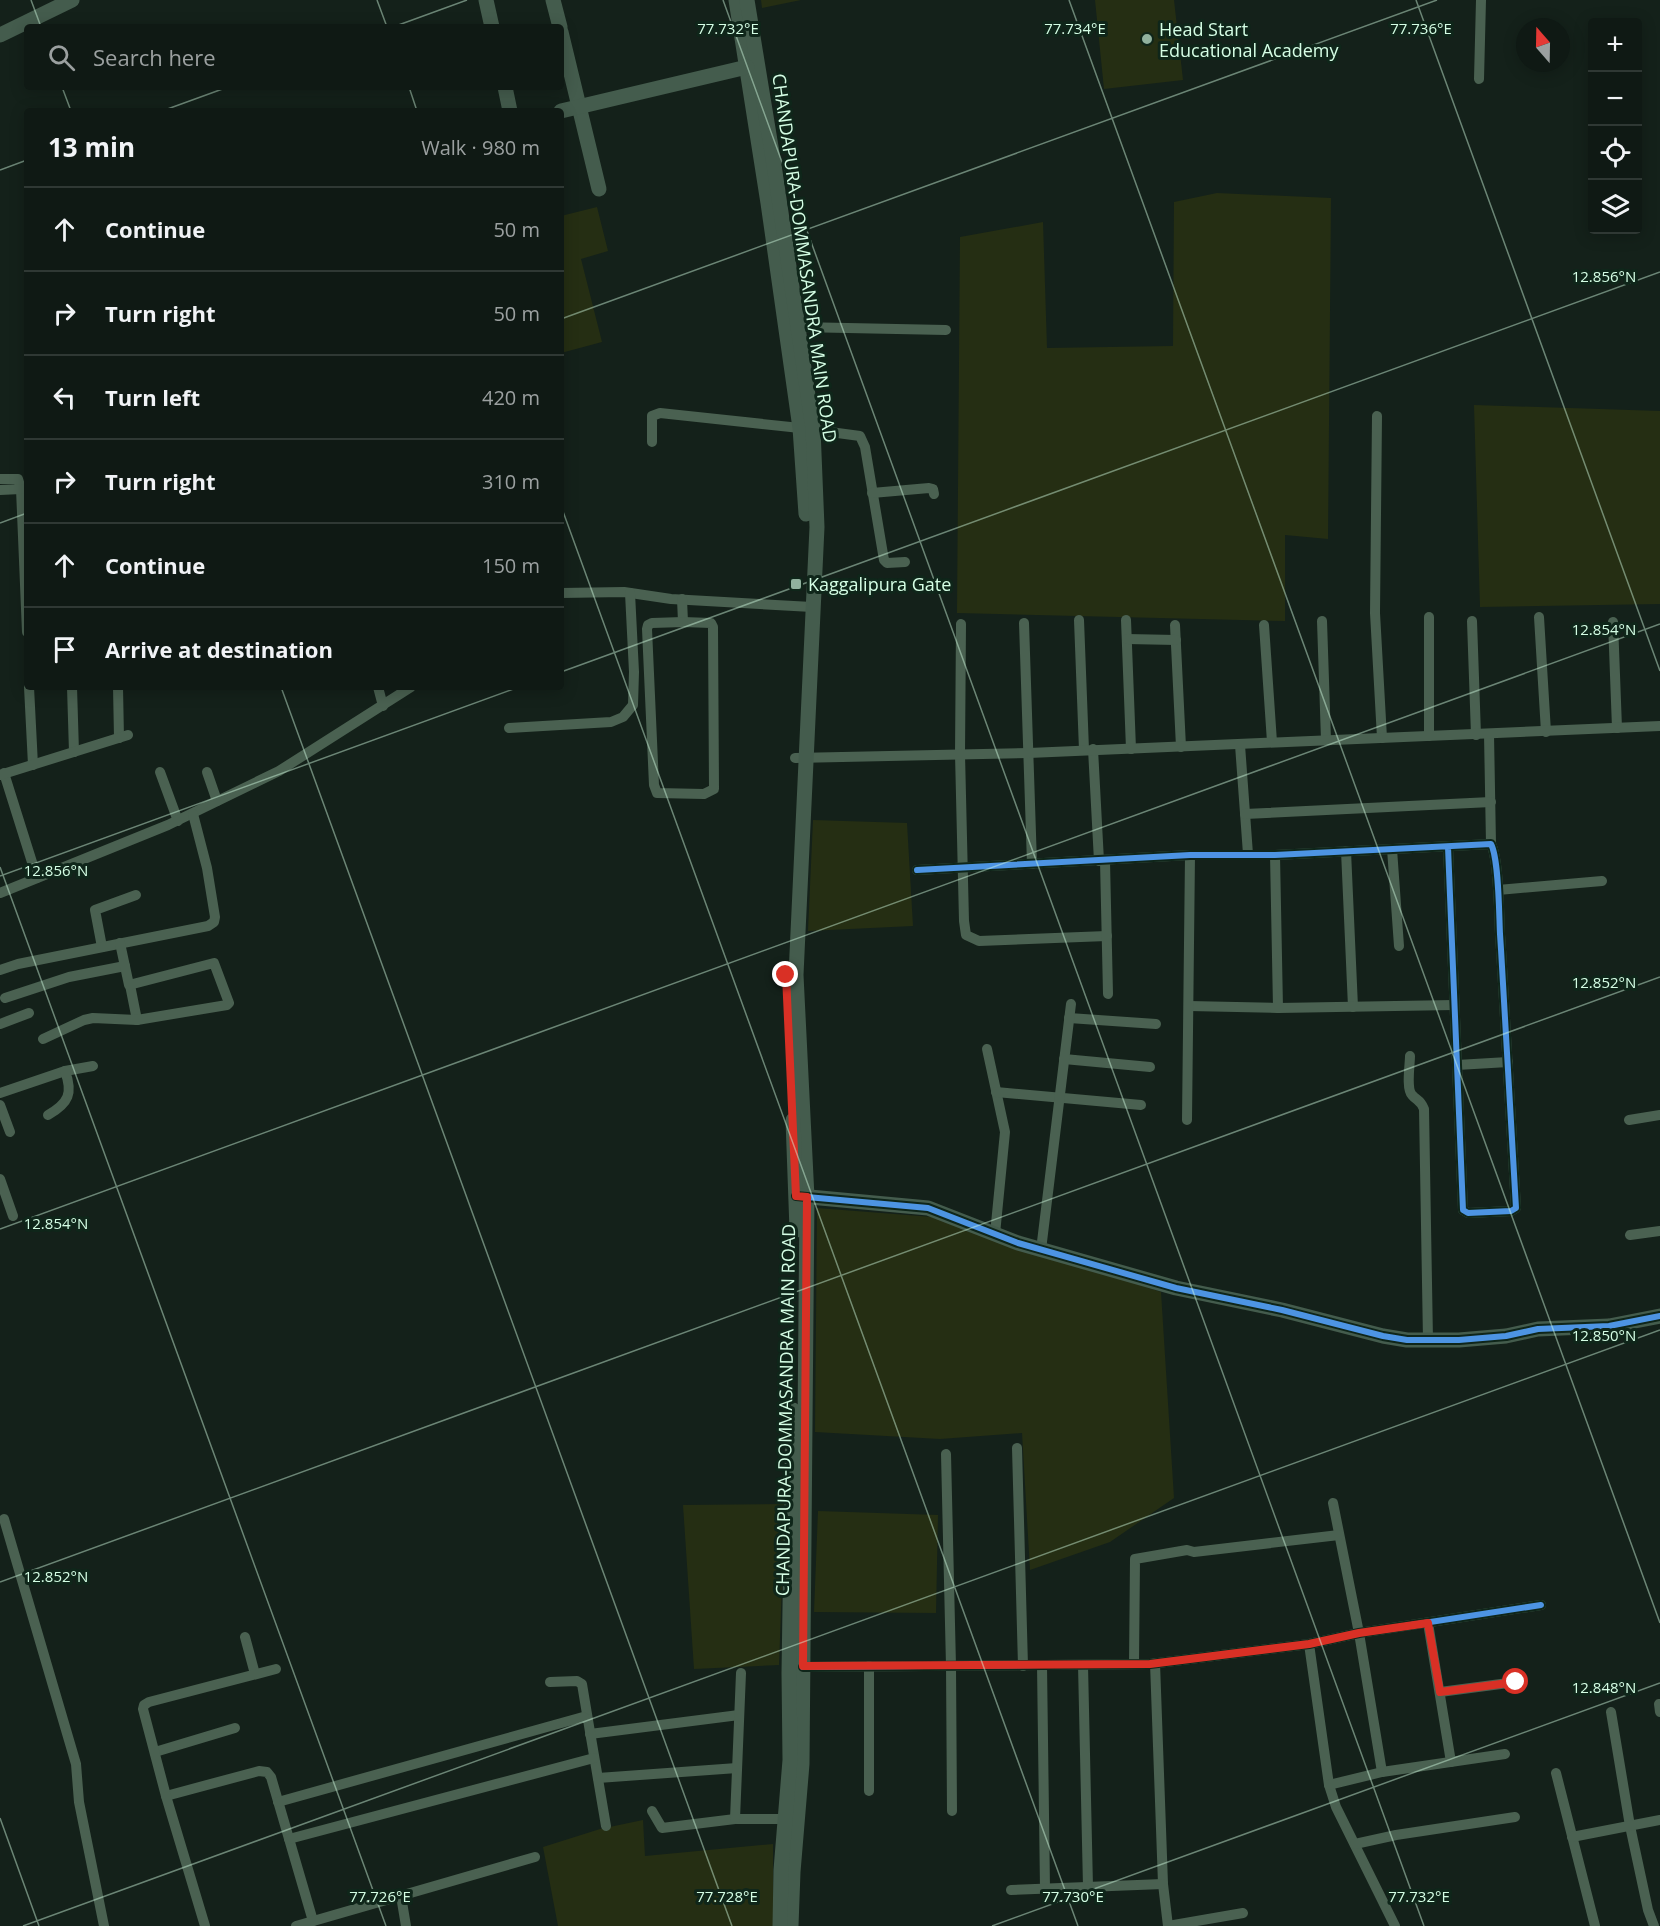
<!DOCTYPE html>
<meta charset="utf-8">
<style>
:root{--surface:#0f1914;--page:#1d2622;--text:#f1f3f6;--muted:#9ba0a0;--line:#2f3834}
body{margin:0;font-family:"Open Sans",sans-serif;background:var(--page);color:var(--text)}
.controls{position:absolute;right:18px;top:18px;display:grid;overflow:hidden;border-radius:6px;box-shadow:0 3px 15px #0003}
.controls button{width:54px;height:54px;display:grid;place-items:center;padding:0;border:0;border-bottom:2px solid var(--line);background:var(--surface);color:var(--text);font:30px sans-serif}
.compass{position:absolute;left:1516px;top:18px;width:54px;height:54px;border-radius:50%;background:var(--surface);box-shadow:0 3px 15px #0003;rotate:340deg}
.stop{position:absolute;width:18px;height:18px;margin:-14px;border:4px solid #d93025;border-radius:50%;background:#fff}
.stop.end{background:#d93025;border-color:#fff;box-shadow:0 2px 6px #0008}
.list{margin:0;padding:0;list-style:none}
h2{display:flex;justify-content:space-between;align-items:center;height:78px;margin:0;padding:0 24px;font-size:26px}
h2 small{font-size:20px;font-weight:400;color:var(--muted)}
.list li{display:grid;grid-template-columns:39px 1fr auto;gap:18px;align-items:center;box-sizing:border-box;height:84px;padding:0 24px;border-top:2px solid var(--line)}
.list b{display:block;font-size:22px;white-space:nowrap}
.list em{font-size:20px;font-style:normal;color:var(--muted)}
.icon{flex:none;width:33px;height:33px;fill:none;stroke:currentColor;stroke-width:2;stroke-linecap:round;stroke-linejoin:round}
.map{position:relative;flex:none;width:1660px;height:1926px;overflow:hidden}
.search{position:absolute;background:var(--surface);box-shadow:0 3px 15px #0003;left:24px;top:24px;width:540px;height:66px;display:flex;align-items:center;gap:15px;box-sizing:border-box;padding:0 21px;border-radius:6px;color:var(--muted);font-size:22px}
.panel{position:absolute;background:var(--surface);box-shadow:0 3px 15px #0003;left:24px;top:108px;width:540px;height:582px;border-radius:6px}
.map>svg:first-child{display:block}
</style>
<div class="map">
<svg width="1660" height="1926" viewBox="0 0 1660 1926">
<rect width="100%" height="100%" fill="#14211a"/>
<g fill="#252e13">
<polygon points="761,0 801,0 762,8"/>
<polygon points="1095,0 1174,0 1183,80 1104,89"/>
<polygon points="1217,193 1331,198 1328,539 1285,535 1285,621 957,613 960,237 1043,222 1047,348 1173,346 1174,202"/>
<polygon points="597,207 608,251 581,259 602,342 561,353 561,216"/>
<polygon points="1474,405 1660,411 1660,604 1480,607"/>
<polygon points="813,820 907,823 913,926 808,931"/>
<polygon points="817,1208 933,1217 1161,1292 1174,1498 1110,1542 1030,1570 1022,1433 940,1439 815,1432"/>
<polygon points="785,1504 779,1665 694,1669 683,1505"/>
<polygon points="818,1511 938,1515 936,1613 814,1612"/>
<polygon points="643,1820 645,1856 773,1844 773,1926 558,1926 543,1847 600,1829"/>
</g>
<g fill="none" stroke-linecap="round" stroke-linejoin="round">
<g stroke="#4a6151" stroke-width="10">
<polyline points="1479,79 1481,0"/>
<polyline points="798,327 946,330"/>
<polyline points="1377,416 1375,613 1382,738"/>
<polyline points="652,442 652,416 660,413 800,428 860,436 865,447 884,560 887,563 905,562"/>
<polyline points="0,479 18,479 21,489 27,632"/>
<polyline points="0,490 21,489"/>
<polyline points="872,493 929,488 933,489 934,494"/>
<polyline points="561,593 624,592 671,599 812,607"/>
<polyline points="682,599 683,622"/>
<polyline points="1429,617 1429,736"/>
<polyline points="1539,617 1546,732"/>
<polyline points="1079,620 1084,750"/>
<polyline points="1126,620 1131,749"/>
<polyline points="1322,621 1326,740"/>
<polyline points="1472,621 1476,735"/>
<polygon points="683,622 711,623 713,627 714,789 704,794 657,793 654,785 647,629 648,625 652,623"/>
<polyline points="1613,622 1617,728"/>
<polyline points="1024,623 1032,864"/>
<polyline points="961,624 960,754 964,921 966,935 979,941 1107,936"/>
<polyline points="1175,625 1181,747"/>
<polyline points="1264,625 1272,742"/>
<polyline points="1127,639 1176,640"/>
<polyline points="29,687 33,765"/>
<polyline points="72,687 74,752"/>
<polyline points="118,687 119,738"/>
<polyline points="378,687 383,706"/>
<polyline points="509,728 611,722 623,717 633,705 634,672 630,593"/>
<polyline points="1489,734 1491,844"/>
<polyline points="1240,745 1248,854"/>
<polyline points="1093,749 1099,861"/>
<polyline points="795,758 1029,753 1660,726"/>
<polyline points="160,772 178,821"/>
<polyline points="207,772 217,801"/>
<polyline points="4,773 37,878"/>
<polyline points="0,775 128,735"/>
<polyline points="1245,814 1491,802"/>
<polyline points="1392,849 1399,946"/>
<polyline points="1346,851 1353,1007"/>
<polyline points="1275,855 1278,1008"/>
<polyline points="1105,861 1108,994"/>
<path d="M917,870L1190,855H1275L1491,844C1499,859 1499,915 1500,934C1506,1025 1511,1116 1516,1208L1511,1211L1468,1213L1463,1210L1448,847"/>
<polyline points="1498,890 1602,881"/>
<polyline points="0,893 168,825 279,771 411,687"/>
<polyline points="102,947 95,910 136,895"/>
<polyline points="0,970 18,964 208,926 214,922 215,917 207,868 193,814"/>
<polyline points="130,985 137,1020"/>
<polyline points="5,998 69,977 125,966"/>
<polyline points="1189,1006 1278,1008 1454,1005"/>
<polyline points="1069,1018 1156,1024"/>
<polyline points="0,1024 29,1013"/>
<polyline points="43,1039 84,1020 93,1018 137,1020 227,1005 229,1003 214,963 129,985 120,943"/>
<polyline points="987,1049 1005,1132 995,1234"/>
<path d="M1410,1056C1410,1064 1406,1089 1412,1095C1417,1101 1420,1099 1424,1109L1428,1340"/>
<polyline points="1064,1059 1150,1067"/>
<polyline points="1457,1065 1508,1062"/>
<polyline points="996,1092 1141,1105"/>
<polyline points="0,1093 65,1071 93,1066"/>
<polyline points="0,1105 10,1132"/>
<path d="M48,1115C69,1103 73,1093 65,1071"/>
<polyline points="1187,1120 1190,855"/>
<polyline points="1629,1120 1660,1115"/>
<polyline points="0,1179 13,1216"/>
<polyline points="1630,1235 1660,1231"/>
<polyline points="1041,1250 1071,1004"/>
<polyline points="1017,1448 1023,1666"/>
<polyline points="946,1454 951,1666 952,1811"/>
<polyline points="1333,1503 1359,1633 1382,1772"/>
<polyline points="4,1519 76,1764 79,1802 104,1926"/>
<polyline points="1428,1623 1451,1762"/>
<polyline points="245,1637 255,1674"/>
<polyline points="1309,1644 1329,1785 1336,1807 1395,1926"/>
<polyline points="1155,1663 1163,1884 1168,1926"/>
<polyline points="1134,1664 1135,1559 1187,1550 1194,1552 1339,1535"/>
<polyline points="1042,1665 1045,1889"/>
<polyline points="1083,1665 1088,1887"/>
<polyline points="803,1667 1150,1664 1309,1644 1359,1633 1541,1605"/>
<polyline points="550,1682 577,1681 582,1684 588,1720"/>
<polyline points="1440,1692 1516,1682"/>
<polyline points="1659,1704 1660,1712"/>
<polyline points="1611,1712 1630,1826 1648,1910 1654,1926"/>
<polyline points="590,1734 739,1715"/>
<polyline points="155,1752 235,1728"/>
<polyline points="1556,1773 1595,1926"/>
<polyline points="598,1778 737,1768"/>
<polyline points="1329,1785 1382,1772 1505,1754"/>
<polyline points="869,1791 869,1666"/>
<polyline points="166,1796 259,1771 267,1772 271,1777 313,1921"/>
<polyline points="278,1802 583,1717 588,1720 606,1826"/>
<polyline points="652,1811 662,1828 735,1819 791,1819"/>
<polyline points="735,1819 741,1673"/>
<polyline points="1572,1837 1660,1820"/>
<polyline points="289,1839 594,1758"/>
<polyline points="1355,1844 1396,1835 1515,1817"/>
<polyline points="1011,1890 1163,1884"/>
<polyline points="401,1896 406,1926"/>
<polyline points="205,1926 166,1796 143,1709 144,1705 149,1702 276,1669"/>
<polyline points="296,1926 535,1857"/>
<polyline points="1168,1926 1243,1913"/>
</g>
<g stroke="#445c4d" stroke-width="15">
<polyline points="486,0 492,27"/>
<polyline points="553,0 560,27"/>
<polyline points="736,0 768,203 800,428 806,514"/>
<polyline points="747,0 774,165 813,429 817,527 796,975 807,1197 802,1764 793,1872 791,1926"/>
<polyline points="561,32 599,189"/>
<polyline points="0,35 72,0"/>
<polyline points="505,87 510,111"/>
<polyline points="561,111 747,67"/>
<polyline points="793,1120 797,1230"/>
<polyline points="799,1196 928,1208 1018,1243 1176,1288 1282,1310 1383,1336 1407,1340 1459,1340 1506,1336 1538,1329 1609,1326 1660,1316"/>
<polyline points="780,1926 781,1870 790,1760 789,1673 793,1410"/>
</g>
<defs>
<g id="cycleway">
<path d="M917,870L1190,855H1275L1491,844C1499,859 1499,915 1500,934C1506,1025 1511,1116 1516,1208L1511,1211L1468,1213L1463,1210L1448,847"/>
<polyline points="796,1196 928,1208 1018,1243 1176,1288 1282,1310 1383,1336 1407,1340 1459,1340 1506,1336 1538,1329 1609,1326 1660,1316"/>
<polyline points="803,1667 1150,1664 1309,1644 1359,1633 1541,1605"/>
</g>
</defs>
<use href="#cycleway" stroke="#0f261a" stroke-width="10"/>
<use href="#cycleway" stroke="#4d94e3" stroke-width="6"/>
</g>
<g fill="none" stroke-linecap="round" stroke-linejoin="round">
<polyline stroke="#d93025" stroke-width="8" points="786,975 796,1196 807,1197 803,1666 1150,1664 1309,1644 1359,1633 1428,1623 1440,1692 1516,1682"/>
</g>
<path fill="none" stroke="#d5fee5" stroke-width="1.5" stroke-opacity="0.45" d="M31,0L41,27M377,0L387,27M723,0L1424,1926M1069,0L1660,1623M1416,0L1660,671M393,27L467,0M62,87L71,111M409,87L417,111M162,111L228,87M0,170L27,160M561,319L1437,0M561,506L1078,1926M0,523L27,513M561,672L1660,272M281,687L732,1926M0,867L386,1926M0,876L519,687M0,1229L1660,624M0,1582L1660,977M0,1818L39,1926M23,1926L1660,1330M992,1926L1660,1683"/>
<g fill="#91b19e" stroke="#0f261a" stroke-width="2">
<circle cx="1147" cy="39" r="6"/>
<rect x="790" y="578" width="12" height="12" rx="3"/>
</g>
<g text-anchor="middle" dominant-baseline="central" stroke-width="6" stroke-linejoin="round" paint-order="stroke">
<g font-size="18" fill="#d5fee5" stroke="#0f261a" text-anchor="start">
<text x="1159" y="29">Head Start<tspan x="1159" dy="21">Educational Academy</tspan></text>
<text x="808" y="584">Kaggalipura Gate</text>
</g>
<g font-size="18" fill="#d5fee5" stroke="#0f261a">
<text transform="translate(805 258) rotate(82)">CHANDAPURA-DOMMASANDRA MAIN ROAD</text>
<text transform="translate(785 1410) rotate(-89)">CHANDAPURA-DOMMASANDRA MAIN ROAD</text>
</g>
</g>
<g font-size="15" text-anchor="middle" fill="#d5fee5" stroke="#0f261a" stroke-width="6" stroke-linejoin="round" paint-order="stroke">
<text x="728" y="34">77.732°E</text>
<text x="1075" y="34">77.734°E</text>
<text x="1421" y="34">77.736°E</text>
<text x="1604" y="282">12.856°N</text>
<text x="1604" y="635">12.854°N</text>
<text x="56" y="876">12.856°N</text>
<text x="1604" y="988">12.852°N</text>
<text x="56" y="1229">12.854°N</text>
<text x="1604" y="1341">12.850°N</text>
<text x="56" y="1582">12.852°N</text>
<text x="1604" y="1693">12.848°N</text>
<text x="380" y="1902">77.726°E</text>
<text x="727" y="1902">77.728°E</text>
<text x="1073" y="1902">77.730°E</text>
<text x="1419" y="1902">77.732°E</text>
</g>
</svg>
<div class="controls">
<button>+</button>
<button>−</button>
<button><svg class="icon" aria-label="locate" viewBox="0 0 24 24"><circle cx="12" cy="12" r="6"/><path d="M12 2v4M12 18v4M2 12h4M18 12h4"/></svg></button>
<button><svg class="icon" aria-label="layers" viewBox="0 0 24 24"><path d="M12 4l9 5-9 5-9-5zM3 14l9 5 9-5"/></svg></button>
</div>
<svg class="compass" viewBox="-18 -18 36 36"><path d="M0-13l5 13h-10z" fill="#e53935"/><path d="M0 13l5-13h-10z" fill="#9ba0a0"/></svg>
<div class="stop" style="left:1516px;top:1682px"></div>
<div class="stop end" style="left:786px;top:975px"></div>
<div class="search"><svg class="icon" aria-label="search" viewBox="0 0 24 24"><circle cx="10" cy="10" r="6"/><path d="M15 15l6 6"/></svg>Search here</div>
<section class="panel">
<h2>13 min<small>Walk · 980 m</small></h2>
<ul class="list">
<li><svg class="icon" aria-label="ahead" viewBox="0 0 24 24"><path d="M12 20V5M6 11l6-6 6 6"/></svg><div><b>Continue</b></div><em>50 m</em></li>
<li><svg class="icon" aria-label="right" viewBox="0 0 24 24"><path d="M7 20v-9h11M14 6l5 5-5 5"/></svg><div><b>Turn right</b></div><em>50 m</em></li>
<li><svg class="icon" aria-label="left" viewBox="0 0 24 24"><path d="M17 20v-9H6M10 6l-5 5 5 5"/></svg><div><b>Turn left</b></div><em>420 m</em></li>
<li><svg class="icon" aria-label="right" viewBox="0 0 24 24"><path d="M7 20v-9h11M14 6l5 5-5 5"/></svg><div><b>Turn right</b></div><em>310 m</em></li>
<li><svg class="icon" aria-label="ahead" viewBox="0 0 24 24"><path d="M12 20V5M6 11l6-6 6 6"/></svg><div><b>Continue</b></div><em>150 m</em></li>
<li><svg class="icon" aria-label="arrive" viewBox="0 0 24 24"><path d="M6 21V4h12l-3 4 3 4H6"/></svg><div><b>Arrive at destination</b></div></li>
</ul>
</section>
</div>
